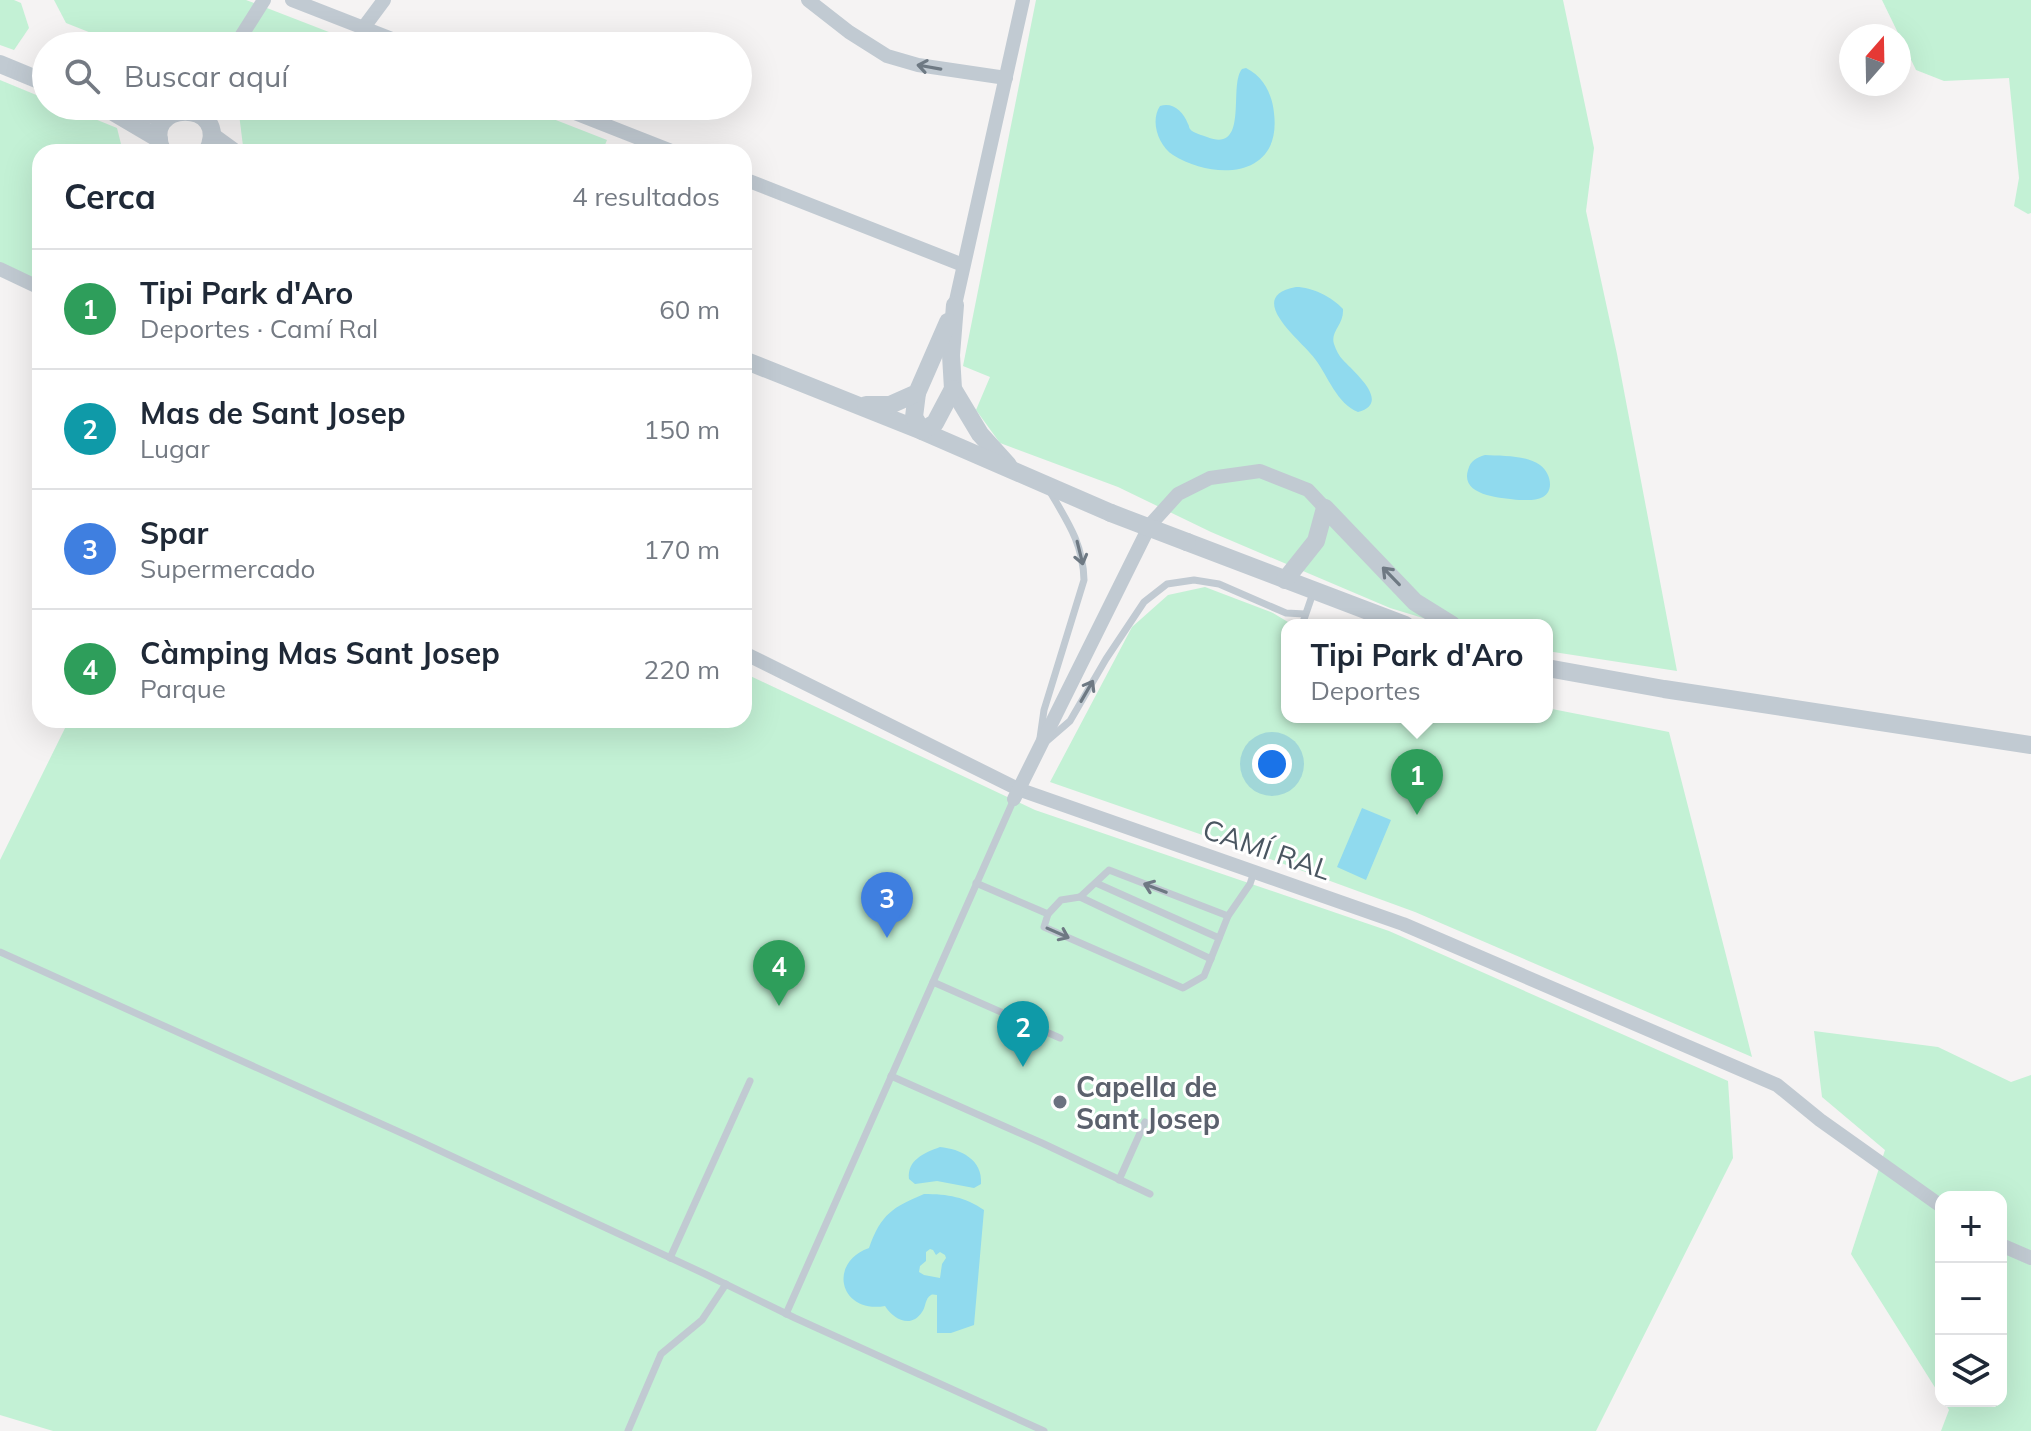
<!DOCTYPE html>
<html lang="es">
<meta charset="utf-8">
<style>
:root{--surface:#fff;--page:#f2f2f3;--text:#1f2937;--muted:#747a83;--line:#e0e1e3;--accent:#d93025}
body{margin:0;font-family:Mulish,sans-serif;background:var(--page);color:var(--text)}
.controls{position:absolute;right:24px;bottom:24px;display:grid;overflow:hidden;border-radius:16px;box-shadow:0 8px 32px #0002}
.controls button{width:72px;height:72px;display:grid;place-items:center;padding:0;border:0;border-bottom:2px solid var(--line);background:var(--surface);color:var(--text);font:40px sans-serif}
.compass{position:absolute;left:1839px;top:24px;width:72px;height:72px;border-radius:50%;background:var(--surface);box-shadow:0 8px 32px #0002;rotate:20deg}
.you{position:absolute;left:1272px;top:764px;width:28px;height:28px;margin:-20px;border:6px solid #fff;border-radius:50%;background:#1a73e8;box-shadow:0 0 0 12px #1a73e833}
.badge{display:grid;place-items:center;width:52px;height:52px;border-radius:50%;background:var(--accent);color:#fff;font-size:26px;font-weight:700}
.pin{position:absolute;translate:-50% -66px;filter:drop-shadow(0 2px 4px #0008)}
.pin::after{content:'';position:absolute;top:42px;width:28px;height:24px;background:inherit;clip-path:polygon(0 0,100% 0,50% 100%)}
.popup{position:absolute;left:1281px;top:619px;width:272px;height:104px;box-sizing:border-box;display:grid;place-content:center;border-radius:16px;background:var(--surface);filter:drop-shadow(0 2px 6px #0005);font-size:26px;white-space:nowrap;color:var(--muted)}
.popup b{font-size:30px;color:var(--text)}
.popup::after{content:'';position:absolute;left:50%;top:100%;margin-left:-16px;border:16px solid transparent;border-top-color:var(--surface)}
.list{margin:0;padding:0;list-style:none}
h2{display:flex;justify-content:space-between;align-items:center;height:104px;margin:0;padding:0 32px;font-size:34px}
h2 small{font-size:26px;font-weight:400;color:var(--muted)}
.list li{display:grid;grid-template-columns:52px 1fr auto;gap:24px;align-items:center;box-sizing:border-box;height:120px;padding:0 32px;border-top:2px solid var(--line)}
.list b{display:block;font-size:30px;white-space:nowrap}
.list p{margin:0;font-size:26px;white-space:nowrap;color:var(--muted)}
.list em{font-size:26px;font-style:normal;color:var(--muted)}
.icon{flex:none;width:44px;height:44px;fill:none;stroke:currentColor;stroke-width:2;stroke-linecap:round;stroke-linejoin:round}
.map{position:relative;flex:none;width:2031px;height:1431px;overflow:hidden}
.search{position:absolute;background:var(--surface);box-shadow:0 8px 32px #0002;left:32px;top:32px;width:720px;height:88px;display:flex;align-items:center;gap:20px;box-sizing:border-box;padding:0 28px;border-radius:44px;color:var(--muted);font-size:30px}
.panel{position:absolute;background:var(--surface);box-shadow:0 8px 32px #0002;left:32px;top:144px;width:720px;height:584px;border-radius:24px}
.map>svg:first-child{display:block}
</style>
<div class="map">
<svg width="2031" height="1431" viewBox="0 0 2031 1431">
<rect width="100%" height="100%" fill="#f5f3f3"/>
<g fill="#c3f1d5">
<polygon points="0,0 14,0 21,3 29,28 14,50 0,45"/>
<polygon points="54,0 246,0 365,46 124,46 66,23"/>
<polygon points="1036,0 1563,0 1594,148 1586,211 1617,354 1677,671 1547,651 1547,625 1446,625 1390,608 1211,532 1118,487 1000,443 976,410 990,377 963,366"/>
<polygon points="1882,0 2031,0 2031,213 2028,214 2014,206 2019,178 2009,78 1944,81 1916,70"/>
<polygon points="0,80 46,99 46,106 63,106 117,128 123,152 40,152 40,284 0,264"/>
<polygon points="238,106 520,106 607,140 602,152 258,152 243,146"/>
<polygon points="1205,587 1273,613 1293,625 1287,625 1287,717 1547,717 1547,708 1669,732 1752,1057 1415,912 1237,847 1050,782 1132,627 1168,595"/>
<polygon points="744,673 1035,810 1389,931 1728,1081 1733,1158 1596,1431 53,1431 0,1415 0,860 69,720 744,720"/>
<polygon points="1814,1031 1938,1047 2011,1082 2031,1075 2031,1431 1941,1431 1949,1410 1944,1401 2001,1401 2001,1197 1941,1197 1941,1397 1851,1254 1885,1150 1822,1097"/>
</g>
<g fill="#90daee" fill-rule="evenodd">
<path d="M1246,68C1264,77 1272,94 1274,113C1282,178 1215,181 1173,155C1158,145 1150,121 1160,106C1173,102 1183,111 1188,124C1189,125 1189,128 1190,129C1193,133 1202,135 1207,137C1250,154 1228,85 1242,69Z"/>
<path d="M1296,287C1312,287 1332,297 1343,309C1344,325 1330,331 1334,344C1336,350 1339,356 1343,360C1354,372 1392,403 1358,412C1337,404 1328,376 1315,359C1301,340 1243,297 1296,287Z"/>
<path d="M1485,455C1502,456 1526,455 1540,465C1550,472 1555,490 1543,497C1536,501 1527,500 1519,500C1501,498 1460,496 1468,470C1471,460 1476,458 1485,455Z"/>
<polygon points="1362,808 1391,820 1366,880 1337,867"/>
<path d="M940,1147C960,1149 983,1159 981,1184L974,1188L937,1181L915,1184L909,1179C907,1160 924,1153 940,1147Z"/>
<path d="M924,1194C948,1194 965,1197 984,1210L974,1325L951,1333H937V1295C935,1295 933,1294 931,1295C925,1298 926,1307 922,1312C911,1329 893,1319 885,1306C840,1314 827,1263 869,1248C881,1214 893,1207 924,1194ZM930,1249L933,1250L936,1255L940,1252L945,1255L946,1258L942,1264L940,1278L924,1275L919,1272L920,1266L926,1261V1252Z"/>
</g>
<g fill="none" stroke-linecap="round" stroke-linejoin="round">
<g stroke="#c1cad2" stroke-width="7">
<polyline points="1302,625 1313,593"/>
<path d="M1040,738L1044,710L1084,580C1083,543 1067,521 1049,490"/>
<polyline points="1048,740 1070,721 1106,659 1144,602 1167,584 1194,580 1219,584 1286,613 1305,614"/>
<polyline points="976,883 1048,914 1044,927 1183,988 1204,976 1228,916 1250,884 1254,872"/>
<polyline points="1096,883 1219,938"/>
<polyline points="1080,897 1211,959"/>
<polyline points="1048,914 1061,900 1080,897 1109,870 1228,916"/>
<polyline points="0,952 417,1140 705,1274 795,1318 1044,1431"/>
<polyline points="933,982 1060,1038"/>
<polyline points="891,1076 1042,1143 1150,1194"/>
<polyline points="1119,1180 1145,1122"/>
<polyline points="670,1258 750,1081"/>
<polyline points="786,1314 1014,799"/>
<polyline points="628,1431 661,1354 702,1320 726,1284"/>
</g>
<g stroke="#c1cad2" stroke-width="14">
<polyline points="292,0 410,46"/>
<polyline points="808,0 849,32 887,56 918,65 1006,78"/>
<polyline points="364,27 384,0"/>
<polyline points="235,46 264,0"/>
<polyline points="557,106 674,152"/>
<polyline points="744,179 963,265"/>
<polyline points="0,269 40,288"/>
<polyline points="955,305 1023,0"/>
<polyline points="744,653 1018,789 1403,924 1777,1085 1820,1120 1941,1206"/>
<polyline points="1014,799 1150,525 1178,494 1210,478 1260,471 1308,490 1325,508"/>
<polyline points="2001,1245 2031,1258"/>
</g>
<g stroke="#c1cad2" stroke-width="18">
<polyline points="0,64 46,83"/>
<polyline points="103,106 159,139"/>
<polyline points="120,110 167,117"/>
<polyline points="212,136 234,152"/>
<path d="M163,152C136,99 234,98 207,152"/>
<polyline points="955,305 951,355 953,389 980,434 1008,465"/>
<polyline points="744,360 922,431 1111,513"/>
<polyline points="917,393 914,417 922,431 935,423 953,389"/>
<polyline points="866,405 890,405 917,393 948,322"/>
<polyline points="1187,542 1405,625"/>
<polyline points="1285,580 1316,541 1325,508 1415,602 1452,625"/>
<polyline points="1547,668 1664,689 2031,745"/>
</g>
<polyline stroke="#c1cad2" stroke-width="18" points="1111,513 1187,542"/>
</g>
<defs><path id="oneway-shaft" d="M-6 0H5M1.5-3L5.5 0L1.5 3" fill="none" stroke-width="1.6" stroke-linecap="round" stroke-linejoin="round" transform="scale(2)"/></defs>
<g stroke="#6e7983">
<use href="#oneway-shaft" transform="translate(929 67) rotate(-170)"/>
<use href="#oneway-shaft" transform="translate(1080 553) rotate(76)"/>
<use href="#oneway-shaft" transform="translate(1391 576) rotate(-134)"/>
<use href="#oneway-shaft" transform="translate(1087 691) rotate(-60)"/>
<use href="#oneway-shaft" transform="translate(1155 888) rotate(-159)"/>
<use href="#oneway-shaft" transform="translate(1058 933) rotate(24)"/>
</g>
<circle fill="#6b7280" stroke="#fff" stroke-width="3" cx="1060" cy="1102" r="8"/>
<g text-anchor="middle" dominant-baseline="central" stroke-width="6" stroke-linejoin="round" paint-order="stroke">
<g font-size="28" fill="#4a5661" stroke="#fff">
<text transform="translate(1267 849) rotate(19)">CAMÍ RAL</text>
</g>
<g font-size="28" font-weight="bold" fill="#5b616d" stroke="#fff" text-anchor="start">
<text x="1076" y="1086">Capella de<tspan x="1076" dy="32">Sant Josep</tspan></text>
</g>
</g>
</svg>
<div class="controls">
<button>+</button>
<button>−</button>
<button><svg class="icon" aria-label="layers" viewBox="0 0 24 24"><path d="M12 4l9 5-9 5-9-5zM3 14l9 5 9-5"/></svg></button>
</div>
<svg class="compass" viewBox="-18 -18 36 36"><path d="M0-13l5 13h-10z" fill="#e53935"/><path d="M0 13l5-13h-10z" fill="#747a83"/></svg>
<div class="you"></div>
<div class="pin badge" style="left:1417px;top:815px;background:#2e9e5b">1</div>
<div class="popup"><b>Tipi Park d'Aro</b>Deportes</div>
<div class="pin badge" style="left:1023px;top:1067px;background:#0f9aa8">2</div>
<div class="pin badge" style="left:887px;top:938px;background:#3f7fe0">3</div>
<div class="pin badge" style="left:779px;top:1006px;background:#2e9e5b">4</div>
<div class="search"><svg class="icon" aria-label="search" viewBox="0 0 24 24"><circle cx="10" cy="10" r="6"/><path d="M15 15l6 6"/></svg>Buscar aquí</div>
<section class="panel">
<h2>Cerca<small>4 resultados</small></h2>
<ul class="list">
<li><span class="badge" style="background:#2e9e5b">1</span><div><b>Tipi Park d'Aro</b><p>Deportes · Camí Ral</p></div><em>60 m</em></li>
<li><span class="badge" style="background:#0f9aa8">2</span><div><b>Mas de Sant Josep</b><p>Lugar</p></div><em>150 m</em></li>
<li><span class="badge" style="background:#3f7fe0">3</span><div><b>Spar</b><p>Supermercado</p></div><em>170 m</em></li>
<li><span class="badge" style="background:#2e9e5b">4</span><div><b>Càmping Mas Sant Josep</b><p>Parque</p></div><em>220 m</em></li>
</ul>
</section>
</div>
